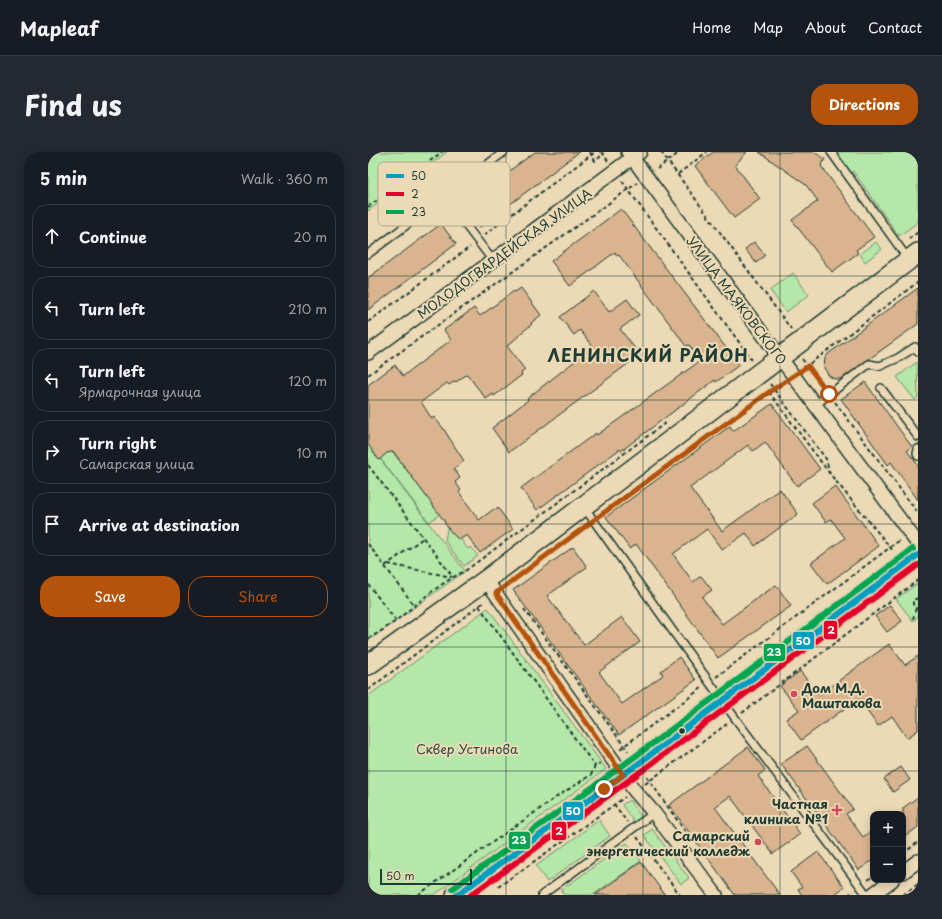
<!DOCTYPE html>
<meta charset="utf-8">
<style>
:root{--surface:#171b24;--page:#242831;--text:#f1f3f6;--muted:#9ea1a6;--line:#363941;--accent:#b45309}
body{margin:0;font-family:"Playpen Sans",sans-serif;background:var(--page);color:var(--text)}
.controls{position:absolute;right:12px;bottom:12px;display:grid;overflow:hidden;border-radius:8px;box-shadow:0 2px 10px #0003}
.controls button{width:36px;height:36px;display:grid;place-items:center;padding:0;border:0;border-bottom:1px solid var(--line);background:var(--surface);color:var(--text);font:20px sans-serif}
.scale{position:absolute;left:12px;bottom:10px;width:92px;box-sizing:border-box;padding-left:4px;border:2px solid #1f3d34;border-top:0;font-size:11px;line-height:14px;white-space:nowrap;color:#1f3d34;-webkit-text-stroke:3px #ecd9b6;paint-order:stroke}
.stop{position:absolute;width:12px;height:12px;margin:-9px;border:3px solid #b45309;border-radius:50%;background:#fff}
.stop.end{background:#b45309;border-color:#fff;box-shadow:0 1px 4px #0008}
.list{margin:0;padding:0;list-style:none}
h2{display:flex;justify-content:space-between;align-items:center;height:52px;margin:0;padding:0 16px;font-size:17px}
h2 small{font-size:13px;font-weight:400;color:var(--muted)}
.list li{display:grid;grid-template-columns:26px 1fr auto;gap:12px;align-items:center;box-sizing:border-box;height:64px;margin:0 8px 8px;padding:0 8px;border:1px solid var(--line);border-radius:16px}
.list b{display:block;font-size:15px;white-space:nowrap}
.list p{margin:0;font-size:13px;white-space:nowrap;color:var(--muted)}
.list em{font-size:13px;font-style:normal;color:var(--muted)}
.actions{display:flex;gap:8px;padding:12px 16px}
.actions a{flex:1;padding:9px 0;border:1px solid var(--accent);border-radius:16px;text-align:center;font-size:14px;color:var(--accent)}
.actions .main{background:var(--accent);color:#fff}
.icon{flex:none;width:22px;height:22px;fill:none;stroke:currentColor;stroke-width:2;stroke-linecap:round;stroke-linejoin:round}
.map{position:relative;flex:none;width:550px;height:743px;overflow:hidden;border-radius:16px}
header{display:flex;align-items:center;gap:24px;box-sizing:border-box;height:56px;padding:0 20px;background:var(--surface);border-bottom:1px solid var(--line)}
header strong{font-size:19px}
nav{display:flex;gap:22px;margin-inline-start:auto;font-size:14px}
.intro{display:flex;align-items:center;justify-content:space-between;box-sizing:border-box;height:96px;padding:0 24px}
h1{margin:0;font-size:28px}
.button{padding:10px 18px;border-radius:16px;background:var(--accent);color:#fff;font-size:14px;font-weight:700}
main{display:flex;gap:24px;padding:0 24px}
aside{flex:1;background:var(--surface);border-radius:16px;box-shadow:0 2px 10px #0003}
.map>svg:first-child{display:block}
</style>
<header>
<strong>Mapleaf</strong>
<nav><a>Home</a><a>Map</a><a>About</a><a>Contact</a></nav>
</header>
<div class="intro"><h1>Find us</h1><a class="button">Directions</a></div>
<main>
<aside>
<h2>5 min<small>Walk · 360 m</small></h2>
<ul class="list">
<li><svg class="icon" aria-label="ahead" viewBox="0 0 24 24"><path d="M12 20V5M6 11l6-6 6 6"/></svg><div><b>Continue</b></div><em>20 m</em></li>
<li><svg class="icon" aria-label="left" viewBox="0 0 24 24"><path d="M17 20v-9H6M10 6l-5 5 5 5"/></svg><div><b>Turn left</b></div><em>210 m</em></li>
<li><svg class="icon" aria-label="left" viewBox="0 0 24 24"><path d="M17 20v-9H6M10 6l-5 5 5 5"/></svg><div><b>Turn left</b><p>Ярмарочная улица</p></div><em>120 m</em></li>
<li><svg class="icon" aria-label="right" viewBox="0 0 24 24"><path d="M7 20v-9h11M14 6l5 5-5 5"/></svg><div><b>Turn right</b><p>Самарская улица</p></div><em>10 m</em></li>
<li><svg class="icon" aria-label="arrive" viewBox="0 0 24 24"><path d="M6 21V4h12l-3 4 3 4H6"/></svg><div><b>Arrive at destination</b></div></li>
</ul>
<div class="actions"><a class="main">Save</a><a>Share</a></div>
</aside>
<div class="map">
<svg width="550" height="743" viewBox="0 0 550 743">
<rect width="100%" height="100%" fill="#ecd9b6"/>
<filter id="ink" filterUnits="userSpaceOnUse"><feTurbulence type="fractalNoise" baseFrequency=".025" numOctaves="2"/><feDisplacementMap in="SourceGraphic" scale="8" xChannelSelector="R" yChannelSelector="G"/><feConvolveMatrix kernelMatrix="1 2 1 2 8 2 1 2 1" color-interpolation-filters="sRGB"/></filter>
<g filter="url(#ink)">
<g fill="#b4e7a8" stroke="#6a926e">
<polygon points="0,0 79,0 0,59"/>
<polygon points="468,0 550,0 550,70 531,84 485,19 483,21"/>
<polygon points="508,90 514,97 497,110 492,102"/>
<polygon points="425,121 441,143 418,160 402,138"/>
<polygon points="549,210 550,245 547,248 529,225"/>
<polygon points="0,291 97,419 0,489"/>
<polygon points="23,298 72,362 61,370 12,306"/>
<polygon points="80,371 100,397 103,395 110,404 96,414 77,389"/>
<polygon points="550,431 550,465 545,469 528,447"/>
<polygon points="120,456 238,617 66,743 0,743 0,544"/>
<polygon points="261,648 275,667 267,672 254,653"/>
<polygon points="231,668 242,684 179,730 168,714"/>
<polygon points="284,677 321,726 313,732 276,683"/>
<polygon points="259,691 273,709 225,743 196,743 193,738"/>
</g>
<g fill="#d9b48f" stroke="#1f3d34">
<polygon points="167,0 211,0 112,75 88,42 103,31 106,34 109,32 114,39"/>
<polygon points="345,0 379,0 367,13 392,47 366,66 327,14"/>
<polygon points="391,0 446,0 457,7 453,14 506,85 488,98 490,101 464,120 424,68 450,49 438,33"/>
<polygon points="253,57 371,213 348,230 347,228 253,299 252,297 169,358 153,336 228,281 229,283 332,209 321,193 318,194 251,103 249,104 247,100 202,134 183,109"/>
<polygon points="73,72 88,92 0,158 0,126"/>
<polygon points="386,90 397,103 388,111 377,97"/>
<polygon points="153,136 173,163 163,171 164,172 152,182 152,183 139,194 157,218 153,221 154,223 126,244 125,242 118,247 99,222 88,230 87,229 81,233 79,231 53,250 64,267 66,265 75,276 96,309 86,317 92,326 87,330 93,338 91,340 111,368 126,357 128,358 130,356 145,377 112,401 99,383 91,388 83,380 76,370 77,370 25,299 21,301 20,300 11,308 0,292 0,233 27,213 35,224 83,188 76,178 106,156 112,164 146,139 147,140"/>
<polygon points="550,136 550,172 473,227 466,227 461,224 456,216 457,206 460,202"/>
<polygon points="226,139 241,160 259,147 271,163 252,177 272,203 141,300 124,276 160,248 159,247 171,237 225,195 212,178 206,183 192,165"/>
<polygon points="497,230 544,295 539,299 550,313 550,348 523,310 520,313 473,247"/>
<polygon points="404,252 452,317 429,334 397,290 385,299 380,293 322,336 354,379 412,337 430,362 387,394 378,381 354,398 339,377 305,402 325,430 333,424 344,438 334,445 354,472 408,433 423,454 350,506 268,392 262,397 238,365 362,274 365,279"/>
<polygon points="467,334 511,394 459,432 443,411 477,386 463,367 458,370 444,351"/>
<polygon points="205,395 219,415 179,444 216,493 254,465 272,490 231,520 254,552 295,523 293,519 311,505 328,528 251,583 145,438"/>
<polygon points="522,453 534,469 519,480 507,464"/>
<polygon points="521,492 537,513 550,504 550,578 539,586 524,564 510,574 490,547 433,588 418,567 431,558 412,534 432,519 451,543"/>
<polygon points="439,594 485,657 478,662 495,685 505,678 505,708 491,718 413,612"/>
<polygon points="380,595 397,618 390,624 432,682 405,702 362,644 347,655 412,743 367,743 301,653"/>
<polygon points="533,615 542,628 525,640 516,627"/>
<polygon points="550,645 550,675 535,686 535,656"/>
<polygon points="450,700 476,735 466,743 434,743 430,737 434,735 423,720"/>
<polygon points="273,710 297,743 227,743"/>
</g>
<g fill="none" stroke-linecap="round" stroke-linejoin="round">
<defs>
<g id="lane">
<polyline points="463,0 540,107"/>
<polyline points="76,45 125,109"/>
<polyline points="0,102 136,0"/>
<polyline points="513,236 550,285"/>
<polyline points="447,253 501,212 512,214 530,206 547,195 550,200"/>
<polyline points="550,297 549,302 550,304"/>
<polyline points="216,355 367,566 499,743"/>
<polyline points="174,743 286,661"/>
</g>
<g id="street">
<polyline points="260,0 550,392"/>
<polyline points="0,201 272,0"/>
<polyline points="118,428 266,638 286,661 348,743"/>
<polyline points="535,720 550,709"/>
<polyline points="504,743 524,728"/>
</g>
<polyline id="secondary" points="0,513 118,428 550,101"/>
<polyline id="primary" points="89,743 270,612 550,403"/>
</defs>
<use href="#lane" stroke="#1f3d34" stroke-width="10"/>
<use href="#street" stroke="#1f3d34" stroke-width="16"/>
<use href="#secondary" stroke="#1f3d34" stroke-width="22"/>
<use href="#primary" stroke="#1f3d34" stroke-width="24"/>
<g stroke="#1f3d34" stroke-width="2" stroke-dasharray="4 3" stroke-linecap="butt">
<polyline points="222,0 227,9 232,5 232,0"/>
<polyline points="234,0 240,9"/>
<polyline points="293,0 423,177"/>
<polyline points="289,17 312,0"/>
<polyline points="310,22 339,0"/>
<polyline points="254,29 384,208"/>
<polyline points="0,55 74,0"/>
<polyline points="116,83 227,0"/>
<polyline points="541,87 550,80"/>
<polyline points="0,170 102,95"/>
<polyline points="434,207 456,235"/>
<polyline points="436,216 550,130"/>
<polyline points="0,223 269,31"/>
<polyline points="402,232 458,307 462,322"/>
<polyline points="401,240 462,322 526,400"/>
<polyline points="467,250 550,361"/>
<polyline points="0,313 85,425"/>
<polyline points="233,362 416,230"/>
<polyline points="204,384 219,373"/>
<polyline points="0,392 46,453"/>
<polyline points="20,412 84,425"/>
<polyline points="17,414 55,386"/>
<polyline points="0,432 28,469"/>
<polyline points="550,446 545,448 545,452 546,455 550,457"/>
<polyline points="111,454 227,614"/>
<polyline points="156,457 260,599"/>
<polyline points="545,467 548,456"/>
<path d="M0,487C10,481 20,475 29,468C51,450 72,431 97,419L300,269"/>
<polyline points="348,525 532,388"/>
<polyline points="0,538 116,450"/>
<polyline points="374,561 550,428"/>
<polyline points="252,597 335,535"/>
<polyline points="279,625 319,682"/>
<polyline points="277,632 359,572"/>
<polyline points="246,652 259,670"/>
<polyline points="269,685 312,743"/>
<polyline points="535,702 550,690"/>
<polyline points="500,728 505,724"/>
<polyline points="130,735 257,645"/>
<polyline points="50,743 190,644 223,623 227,614 232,611"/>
<polyline points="480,743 486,739"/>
<polyline points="535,743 550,732"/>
</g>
<use href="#lane" stroke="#ecd9b6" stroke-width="7"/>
<use href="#street" stroke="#ecd9b6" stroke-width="13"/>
<use href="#secondary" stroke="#ecd9b6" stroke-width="19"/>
<use href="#primary" stroke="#ecd9b6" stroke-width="21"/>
<defs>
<polyline id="bus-1" points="89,743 270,612 550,403"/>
<polyline id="bus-2" points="103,743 275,618 550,413"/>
<polyline id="bus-3" points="84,737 265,606 545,397"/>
</defs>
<use href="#bus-1" stroke="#ecd9b6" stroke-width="9"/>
<use href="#bus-2" stroke="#ecd9b6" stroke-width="9"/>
<use href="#bus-3" stroke="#ecd9b6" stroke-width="9"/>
<use href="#bus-1" stroke="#039ebf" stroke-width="6"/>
<use href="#bus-2" stroke="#e4002b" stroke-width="6"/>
<use href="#bus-3" stroke="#00a651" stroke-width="6"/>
</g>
</g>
<g fill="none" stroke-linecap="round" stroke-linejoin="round" filter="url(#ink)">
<polyline stroke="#b45309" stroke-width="5" points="236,637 255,623 128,441 226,368 401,240 440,214 461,242"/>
</g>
<path fill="none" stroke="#1f3d34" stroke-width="1" stroke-opacity="0.55" d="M138,0V743M275,0V743M412,0V743M0,124H550M0,248H550M0,372H550M0,495H550M0,619H550"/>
<g fill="#d1495b" stroke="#ecd9b6" stroke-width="1.5">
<circle cx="426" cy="542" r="4"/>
<path d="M467 652h4v4h4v4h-4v4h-4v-4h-4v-4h4z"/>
<circle cx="390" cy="690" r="4"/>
</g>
<circle fill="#1f3d34" stroke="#ecd9b6" stroke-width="1.5" cx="314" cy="579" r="3.5"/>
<g text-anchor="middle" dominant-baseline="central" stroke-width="4" stroke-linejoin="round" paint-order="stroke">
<g font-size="13" fill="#1f3d34" stroke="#ecd9b6">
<text transform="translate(136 101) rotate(-36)">МОЛОДОГВАРДЕЙСКАЯ УЛИЦА</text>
<text transform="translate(369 148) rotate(53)">УЛИЦА МАЯКОВСКОГО</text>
</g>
<g font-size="13" font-weight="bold" fill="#1f3d34" stroke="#ecd9b6" text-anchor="end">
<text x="434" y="535" text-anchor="start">Дом М.Д.<tspan x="434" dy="15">Маштакова</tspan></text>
<text x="460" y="651">Частная<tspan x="460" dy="15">клиника №1</tspan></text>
<text x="382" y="683">Самарский<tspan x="382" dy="15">энергетический колледж</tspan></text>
</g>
<g font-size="13" fill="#2e4e40" stroke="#ecd9b6">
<text x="99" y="596">Сквер Устинова</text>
</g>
<g font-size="17" font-weight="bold" letter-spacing="1" fill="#1f3d34" stroke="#ecd9b6">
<text x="280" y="203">ЛЕНИНСКИЙ РАЙОН</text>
</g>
</g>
<rect x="10" y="10" width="132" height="64" rx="6" fill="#ecd9b6" stroke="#aeaa8f" stroke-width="1"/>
<rect x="18" y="22" width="18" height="4" fill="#039ebf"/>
<rect x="18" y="40" width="18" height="4" fill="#e4002b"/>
<rect x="18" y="58" width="18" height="4" fill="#00a651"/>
<g font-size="11" fill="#1f3d34">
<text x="43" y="28">50</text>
<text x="43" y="46">2</text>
<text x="43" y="64">23</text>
</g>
<g stroke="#ecd9b6" stroke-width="1.5">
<rect x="455" y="468" width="15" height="20" rx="4" fill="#e4002b"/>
<rect x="424" y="479" width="23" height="19" rx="4" fill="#039ebf"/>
<rect x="395" y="491" width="23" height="19" rx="4" fill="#00a651"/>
<rect x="194" y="649" width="22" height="20" rx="4" fill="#039ebf"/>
<rect x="183" y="669" width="16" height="20" rx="4" fill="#e4002b"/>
<rect x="140" y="679" width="23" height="19" rx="4" fill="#00a651"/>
</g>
<g font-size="11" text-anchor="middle" font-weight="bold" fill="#fff">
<text x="463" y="482">2</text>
<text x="435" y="493">50</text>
<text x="406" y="504">23</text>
<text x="205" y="663">50</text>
<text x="191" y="683">2</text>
<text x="151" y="692">23</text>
</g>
</svg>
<div class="controls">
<button>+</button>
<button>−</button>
</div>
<div class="scale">50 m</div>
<div class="stop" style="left:461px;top:242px"></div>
<div class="stop end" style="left:236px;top:637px"></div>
</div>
</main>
